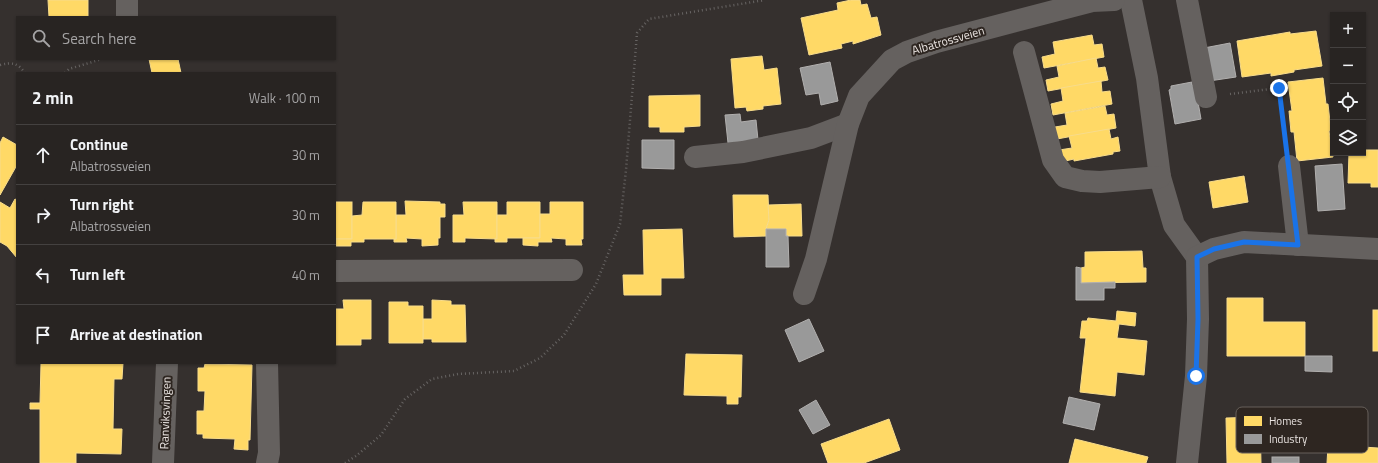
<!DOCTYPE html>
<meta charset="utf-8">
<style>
:root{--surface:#282422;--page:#302c2a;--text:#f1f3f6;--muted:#a5a4a5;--line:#444140}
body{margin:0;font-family:"Titillium Web",sans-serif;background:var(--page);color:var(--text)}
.controls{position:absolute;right:12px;top:12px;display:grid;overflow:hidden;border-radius:0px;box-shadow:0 1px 3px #0004}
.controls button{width:36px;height:36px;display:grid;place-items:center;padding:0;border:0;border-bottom:1px solid var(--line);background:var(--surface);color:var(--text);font:20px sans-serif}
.stop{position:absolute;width:12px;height:12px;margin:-9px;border:3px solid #1a73e8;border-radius:50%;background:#fff}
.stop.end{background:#1a73e8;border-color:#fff;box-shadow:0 1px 4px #0008}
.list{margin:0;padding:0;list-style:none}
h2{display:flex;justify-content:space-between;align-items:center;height:52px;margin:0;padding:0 16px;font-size:17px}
h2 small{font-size:13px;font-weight:400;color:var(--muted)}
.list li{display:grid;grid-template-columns:26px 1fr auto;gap:12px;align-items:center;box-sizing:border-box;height:60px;padding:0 16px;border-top:1px solid var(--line)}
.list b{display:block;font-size:15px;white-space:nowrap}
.list p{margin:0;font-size:13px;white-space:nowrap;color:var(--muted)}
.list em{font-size:13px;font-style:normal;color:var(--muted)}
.icon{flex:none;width:22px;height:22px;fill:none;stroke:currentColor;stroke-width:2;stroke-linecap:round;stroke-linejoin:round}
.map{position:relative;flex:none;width:1378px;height:463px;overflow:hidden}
.search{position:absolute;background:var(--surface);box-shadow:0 1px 3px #0004;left:16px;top:16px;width:320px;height:44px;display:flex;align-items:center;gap:10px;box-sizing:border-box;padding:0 14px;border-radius:0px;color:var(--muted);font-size:15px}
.panel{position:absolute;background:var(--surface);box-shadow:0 1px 3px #0004;left:16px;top:72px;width:320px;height:292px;border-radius:0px}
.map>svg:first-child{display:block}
</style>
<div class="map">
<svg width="1378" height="463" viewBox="0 0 1378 463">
<rect width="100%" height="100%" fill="#35302e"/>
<g fill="#ffd966" stroke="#f8dc8b">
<polygon points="48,0 88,0 88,17 49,17"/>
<polygon points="851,0 860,0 861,5 867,4 871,18 877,17 881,35 853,44 853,41 841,44 842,48 809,55 801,18 838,10 837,3"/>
<polygon points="1316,31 1322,66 1294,70 1294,72 1271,76 1271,73 1242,77 1237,41 1290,32 1290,34"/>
<polygon points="1092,35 1094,45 1102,44 1104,57 1044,68 1042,57 1055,54 1053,42"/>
<polygon points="762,56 764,70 777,68 781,104 763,106 763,109 747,111 746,107 735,108 731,59"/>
<polygon points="1096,58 1098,68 1105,67 1108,80 1048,91 1046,80 1059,77 1057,66"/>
<polygon points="149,59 178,59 181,73 152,73"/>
<polygon points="1323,78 1326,104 1328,104 1331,130 1329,131 1333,157 1297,161 1294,132 1291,132 1289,111 1292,111 1288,82"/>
<polygon points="1101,81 1102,92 1110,91 1112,104 1053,115 1051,104 1063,101 1061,88"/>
<polygon points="700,95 700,126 684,127 684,132 660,132 660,127 649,127 649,96"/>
<polygon points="1105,106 1107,115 1114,114 1116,128 1057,139 1055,127 1067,125 1065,113"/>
<polygon points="1109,129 1111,139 1118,137 1120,151 1113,152 1113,154 1074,161 1074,159 1061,162 1059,150 1072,148 1069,136"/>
<polygon points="3,137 17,145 17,165 0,195 0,143"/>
<polygon points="1366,150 1378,150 1378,187 1371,187 1371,183 1348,183 1349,153 1363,153 1363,152 1366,152"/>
<polygon points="1244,176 1248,202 1213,208 1209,182"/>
<polygon points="733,195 768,195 769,220 766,229 766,236 734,237"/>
<polygon points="15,199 17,200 17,258 7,246 0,242 0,202 10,208"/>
<polygon points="405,201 440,202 440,204 445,204 445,217 440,217 440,238 438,238 438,245 422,246 422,239 406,238 407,242 394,242 394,239 396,239 396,215 406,215"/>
<rect x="335" y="202" width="17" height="37"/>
<polygon points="363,202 396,202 396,239 364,239 364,242 351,242 351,246 336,246 336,239 352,239 352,216 362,215"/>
<polygon points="463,202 497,202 497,239 465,238 465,242 453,242 453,215 464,215"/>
<polygon points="507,202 540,202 540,238 507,238 507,242 495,242 495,238 497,239 497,215 507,215"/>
<polygon points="550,202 583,202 583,239 581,239 582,245 566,245 566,239 551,238 552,242 538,242 538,246 523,245 523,238 540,238 540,214 550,214"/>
<polygon points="801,204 802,236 786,236 786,229 766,229 769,220 768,205"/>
<polygon points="682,229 684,278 661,278 661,295 624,295 623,275 644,275 643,230"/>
<polygon points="1142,251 1143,268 1146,268 1146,282 1081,283 1081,268 1085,267 1085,252"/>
<polygon points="1227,298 1263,298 1263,322 1305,322 1305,356 1227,356"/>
<polygon points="343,300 371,300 371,339 361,339 361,345 335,345 335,309 344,309"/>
<polygon points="432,300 451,301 451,305 465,305 466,342 432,342 432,339 423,339 423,319 432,319"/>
<polygon points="389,302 408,302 408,306 423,306 423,343 389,343"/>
<rect x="1373" y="310" width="5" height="41"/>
<polygon points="1117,311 1136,313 1135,326 1119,324 1117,338 1147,341 1144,375 1117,372 1115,396 1080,392 1086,338 1080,338 1082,321 1087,321 1088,318 1116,321"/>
<polygon points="686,354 742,355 741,397 738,397 738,404 727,404 727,396 684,395"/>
<polygon points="41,363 123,363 122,379 114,379 113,429 122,429 121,454 76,453 76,463 40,463 40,409 30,409 30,403 40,403"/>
<polygon points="205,364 252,365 250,440 248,440 248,450 234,449 235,439 203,438 203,434 197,434 197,411 204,411 205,391 198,391 198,368 204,368"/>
<polygon points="1260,417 1261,463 1227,463 1226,418"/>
<polygon points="889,419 900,450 864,463 828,463 821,444"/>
<polygon points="1329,429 1364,431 1363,447 1378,448 1378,463 1327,463"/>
<polygon points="1075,439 1148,457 1146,463 1069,463"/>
</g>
<g fill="#999" stroke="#b1afae">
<polygon points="1230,43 1236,77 1209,81 1204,48"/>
<polygon points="830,62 838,101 821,105 819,93 806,95 800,68"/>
<polygon points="1192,82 1192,85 1195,85 1201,119 1175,124 1169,90 1171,89 1171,86"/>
<polygon points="740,114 741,122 756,120 758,140 728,143 725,115"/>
<polygon points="642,140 674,140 674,169 642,168"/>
<polygon points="1342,164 1345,209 1318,211 1315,166"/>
<polygon points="766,229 786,229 786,236 788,236 789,267 766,267"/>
<polygon points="1076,267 1081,268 1081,283 1115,282 1115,288 1104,288 1104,300 1076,300"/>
<polygon points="809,319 824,351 799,362 785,330"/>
<polygon points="1305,356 1332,356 1332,372 1305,371"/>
<polygon points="1069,397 1100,404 1094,430 1063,423"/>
<polygon points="816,400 830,425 813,434 799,410"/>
<rect x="1272" y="457" width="27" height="6"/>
</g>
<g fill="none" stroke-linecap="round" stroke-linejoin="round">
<g stroke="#676463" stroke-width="2.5" stroke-dasharray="1 3" stroke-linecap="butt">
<path d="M0,65C12,62 18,63 25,73"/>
<polyline points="65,73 69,69 102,59"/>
<polyline points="1230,94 1279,88 1286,143"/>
<polyline points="345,463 356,456 381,435 405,399 432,379 458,374 514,371 540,358 564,335 596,284 620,224 626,170 637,33 649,19 765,0"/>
</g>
<g stroke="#65615f" stroke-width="22">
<polyline points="127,0 127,17"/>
<polyline points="1131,0 1147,78 1160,177 1174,225 1197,257 1198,319 1196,376 1187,463"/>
<polyline points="1187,0 1206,97"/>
<polyline points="1024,52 1053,160 1065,177 1082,181 1100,182 1160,177"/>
<polyline points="695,157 743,152 811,138 848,124"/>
<polyline points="1289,166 1298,245"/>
<polyline points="1197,257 1214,249 1244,242 1378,249"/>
<polyline points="335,271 572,270"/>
<polyline points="804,294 816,259 848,124 859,96 892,60 907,52 936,42 1092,1 1114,0"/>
<polyline points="267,363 269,453 267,463"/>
<polyline points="163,463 167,363"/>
</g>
</g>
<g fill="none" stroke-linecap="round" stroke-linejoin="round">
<polyline stroke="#1a73e8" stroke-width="5" points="1196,376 1198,319 1197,257 1214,249 1244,242 1298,245 1279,88"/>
</g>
<g text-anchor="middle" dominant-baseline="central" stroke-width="4" stroke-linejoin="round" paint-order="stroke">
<g font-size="12" fill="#e9e3e0" stroke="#2e2621">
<text transform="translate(948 40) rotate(-16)">Albatrossveien</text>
<text transform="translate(165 413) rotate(-88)">Ranviksvingen</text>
</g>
</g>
<rect x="1236" y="407" width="132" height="46" rx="6" fill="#2e2621" stroke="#665f5a" stroke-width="1"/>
<rect x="1244" y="416" width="18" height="10" fill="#ffd966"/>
<rect x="1244" y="434" width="18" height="10" fill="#999"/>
<g font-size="11" fill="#e9e3e0">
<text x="1269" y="425">Homes</text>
<text x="1269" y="443">Industry</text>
</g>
</svg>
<div class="controls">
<button>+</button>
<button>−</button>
<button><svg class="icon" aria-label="locate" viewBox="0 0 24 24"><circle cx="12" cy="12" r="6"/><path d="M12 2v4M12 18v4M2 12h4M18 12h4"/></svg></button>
<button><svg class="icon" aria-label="layers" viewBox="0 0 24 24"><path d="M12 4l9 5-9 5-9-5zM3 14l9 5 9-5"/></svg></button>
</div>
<div class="stop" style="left:1196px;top:376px"></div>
<div class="stop end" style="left:1279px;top:88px"></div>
<div class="search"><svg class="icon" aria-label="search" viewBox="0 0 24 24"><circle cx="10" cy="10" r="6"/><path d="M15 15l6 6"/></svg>Search here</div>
<section class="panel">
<h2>2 min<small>Walk · 100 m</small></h2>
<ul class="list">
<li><svg class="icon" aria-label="ahead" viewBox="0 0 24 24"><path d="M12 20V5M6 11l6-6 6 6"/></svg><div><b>Continue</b><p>Albatrossveien</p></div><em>30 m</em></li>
<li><svg class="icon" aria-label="right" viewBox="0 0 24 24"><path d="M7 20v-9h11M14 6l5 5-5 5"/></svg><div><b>Turn right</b><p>Albatrossveien</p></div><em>30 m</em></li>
<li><svg class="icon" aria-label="left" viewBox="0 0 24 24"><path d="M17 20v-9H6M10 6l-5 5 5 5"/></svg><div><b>Turn left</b></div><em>40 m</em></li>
<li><svg class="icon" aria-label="arrive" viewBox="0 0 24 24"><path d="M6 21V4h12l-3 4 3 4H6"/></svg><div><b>Arrive at destination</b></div></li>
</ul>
</section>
</div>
